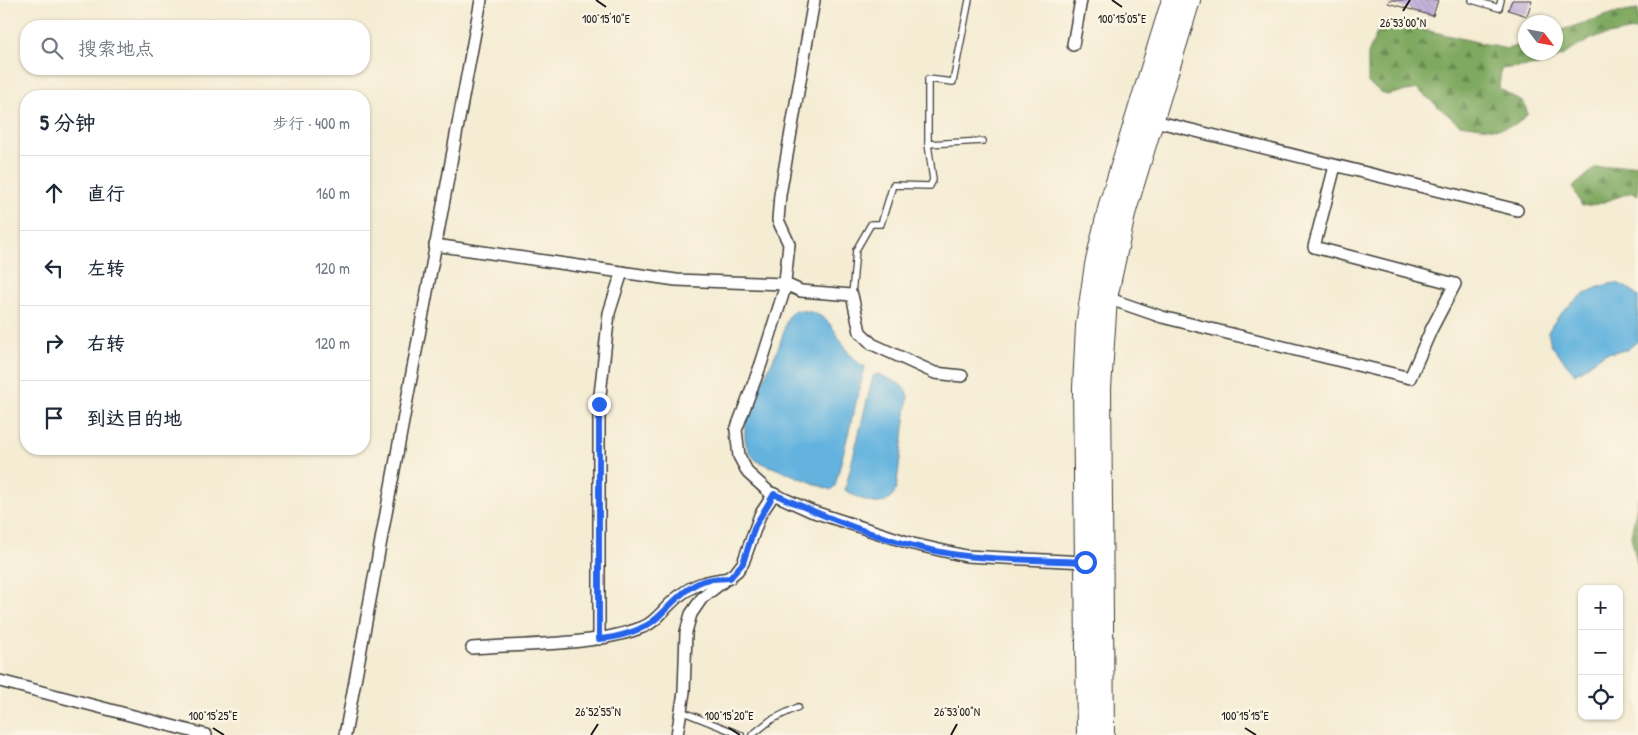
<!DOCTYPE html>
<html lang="zh">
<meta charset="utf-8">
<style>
:root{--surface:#fff;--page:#f2f2f3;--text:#1f2937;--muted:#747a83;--line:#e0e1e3}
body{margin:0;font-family:"Patrick Hand","LXGW WenKai TC",sans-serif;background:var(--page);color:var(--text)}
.controls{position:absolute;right:15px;bottom:15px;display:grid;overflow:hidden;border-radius:10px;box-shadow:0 1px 4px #0004}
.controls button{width:45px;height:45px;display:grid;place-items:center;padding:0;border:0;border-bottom:1px solid var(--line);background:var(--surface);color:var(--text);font:25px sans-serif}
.compass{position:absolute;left:1518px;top:15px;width:45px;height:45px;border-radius:50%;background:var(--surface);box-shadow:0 1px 4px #0004;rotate:122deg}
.stop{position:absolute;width:15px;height:15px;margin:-11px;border:4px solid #2563eb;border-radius:50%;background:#fff}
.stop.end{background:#2563eb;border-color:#fff;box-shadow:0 1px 5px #0008}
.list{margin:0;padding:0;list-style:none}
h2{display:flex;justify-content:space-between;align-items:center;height:65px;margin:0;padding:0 20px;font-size:21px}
h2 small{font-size:16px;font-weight:400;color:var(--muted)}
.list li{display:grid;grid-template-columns:32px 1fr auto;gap:15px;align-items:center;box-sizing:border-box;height:75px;padding:0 20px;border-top:1px solid var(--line)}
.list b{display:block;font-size:19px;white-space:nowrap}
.list em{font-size:16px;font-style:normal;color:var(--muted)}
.icon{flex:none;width:28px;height:28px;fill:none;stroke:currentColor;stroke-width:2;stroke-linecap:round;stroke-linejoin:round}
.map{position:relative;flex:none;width:1638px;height:735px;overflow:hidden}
.search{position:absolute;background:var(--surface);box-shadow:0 1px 4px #0004;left:20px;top:20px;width:350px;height:55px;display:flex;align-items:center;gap:12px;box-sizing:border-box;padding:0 18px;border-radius:20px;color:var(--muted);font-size:19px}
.panel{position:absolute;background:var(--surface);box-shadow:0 1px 4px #0004;left:20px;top:90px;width:350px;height:365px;border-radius:20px}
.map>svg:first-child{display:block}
</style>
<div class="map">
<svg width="1638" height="735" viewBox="0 0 1638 735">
<defs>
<pattern id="forest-firs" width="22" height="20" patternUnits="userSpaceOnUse" patternTransform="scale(1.25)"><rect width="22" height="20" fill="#7fa961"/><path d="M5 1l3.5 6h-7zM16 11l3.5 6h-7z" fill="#67894f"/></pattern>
<pattern id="building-back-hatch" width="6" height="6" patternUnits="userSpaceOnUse" patternTransform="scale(1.25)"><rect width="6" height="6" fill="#bda8da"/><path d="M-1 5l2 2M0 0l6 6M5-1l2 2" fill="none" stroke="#a290ba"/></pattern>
</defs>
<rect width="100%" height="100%" fill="#fcf5e5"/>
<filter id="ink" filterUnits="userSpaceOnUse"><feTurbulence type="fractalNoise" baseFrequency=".02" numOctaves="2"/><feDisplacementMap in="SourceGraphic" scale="10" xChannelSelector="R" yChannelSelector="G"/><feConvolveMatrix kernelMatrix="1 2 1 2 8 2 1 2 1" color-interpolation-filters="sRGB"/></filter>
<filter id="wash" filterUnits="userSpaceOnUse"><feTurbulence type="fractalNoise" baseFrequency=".0096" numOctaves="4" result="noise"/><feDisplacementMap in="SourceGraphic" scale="20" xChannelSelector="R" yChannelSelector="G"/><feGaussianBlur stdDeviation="1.12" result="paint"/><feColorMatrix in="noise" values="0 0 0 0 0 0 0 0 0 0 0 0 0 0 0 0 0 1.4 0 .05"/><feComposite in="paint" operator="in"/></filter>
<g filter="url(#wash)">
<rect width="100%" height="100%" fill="#f4ecd3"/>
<g fill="url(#forest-firs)" stroke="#4e623e">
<polygon points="1638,10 1638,29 1593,38 1547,64 1501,69 1499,88 1524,103 1528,114 1517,124 1497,129 1459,124 1417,89 1386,95 1368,83 1368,54 1382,20 1507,49 1525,43 1526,52 1556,52 1556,32 1614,13"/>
<polygon points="1638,164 1638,195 1632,192 1598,204 1582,206 1573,187 1595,168"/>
<polygon points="1638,498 1638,568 1631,536"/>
</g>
<g fill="#63b3de" stroke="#40687d">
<path d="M1617,283L1633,291L1638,297V341L1627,350L1605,353L1575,374L1551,345L1548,332C1561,308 1589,285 1617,283Z"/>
<path d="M795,310C843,311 832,349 865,367L835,486L831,490L757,461C748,454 744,442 745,431C747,402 773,367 782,337C785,328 786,315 795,310Z"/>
<path d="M878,374C889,379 907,383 908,398L896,490C883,513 864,501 845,490L873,376Z"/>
</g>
<g id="blocks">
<g fill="url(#building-back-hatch)">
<polygon points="1389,0 1438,0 1433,16 1388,3"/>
<polygon points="1512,0 1532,0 1527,16 1508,10"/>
</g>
</g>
</g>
<g filter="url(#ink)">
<use href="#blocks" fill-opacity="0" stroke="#3c3b37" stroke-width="1"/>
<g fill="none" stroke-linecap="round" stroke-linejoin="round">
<defs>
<g id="lane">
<polyline points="1472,0 1499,8 1501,0"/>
<polyline points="928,144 983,141"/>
<polyline points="852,295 856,250 871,224 881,224 893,185 930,186 933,180 928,144 928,79 953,82 969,0"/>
<polyline points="681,711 741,735"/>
<polyline points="752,735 771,720 798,707"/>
</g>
<g id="street">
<polyline points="814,0 780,195 778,220 789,244 784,291 761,364 736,430 739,456 748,473 769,492 811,511 913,544 966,556 1085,562"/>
<polyline points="1073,45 1081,0"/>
<polyline points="1155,121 1517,210"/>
<polyline points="435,245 676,280 785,284 801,291 852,295 860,332 872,344 935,373 962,376"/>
<polyline points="1107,298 1162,317 1410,378 1431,330 1455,284 1314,247 1335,166"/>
<polyline points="599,639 599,404 609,313 622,272"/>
<path d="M472,648C523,644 596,646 643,627C654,623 661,613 669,605C689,585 703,581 730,578"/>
<polyline points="0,681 206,735"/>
<polyline points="345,735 481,0"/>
<polyline points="677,735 684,692 686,632 691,614 702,598 737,571 743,563 760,515 774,494"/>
</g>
<g id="highway">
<polyline points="1087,735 1083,388 1086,326 1095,265 1109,205 1172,0"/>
<polyline points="1104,735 1101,388 1107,298 1126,210 1190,0"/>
</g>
</defs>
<use href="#lane" stroke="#3c3b37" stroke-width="8"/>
<use href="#street" stroke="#3c3b37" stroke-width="14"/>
<use href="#highway" stroke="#3c3b37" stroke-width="22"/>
<use href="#lane" stroke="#fff" stroke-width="5.5"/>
<use href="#street" stroke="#fff" stroke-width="11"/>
<use href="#highway" stroke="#fff" stroke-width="20"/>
</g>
</g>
<g fill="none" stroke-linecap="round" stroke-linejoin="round" filter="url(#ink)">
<path stroke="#2563eb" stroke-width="6" d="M599,404V639C617,638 644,630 657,618C671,605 684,588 703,581C711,578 721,579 730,578L743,563L755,526L774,494C834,521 900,548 966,556C1005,560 1046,560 1085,562"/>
</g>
<path fill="none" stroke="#1c1c1c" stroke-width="2" d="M596,0L606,7M1112,0L1122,7M1403,11L1410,0M213,728L224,735M729,728L740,735M1245,728L1256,735M591,735L598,724M951,735L957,724"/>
<g font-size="12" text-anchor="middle" fill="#1c1c1c" stroke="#fcf5e5" stroke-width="5" stroke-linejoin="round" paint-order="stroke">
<text x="606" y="23">100°15'10"E</text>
<text x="1122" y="23">100°15'05"E</text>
<text x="1403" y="27">26°53'00"N</text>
<text x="598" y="716">26°52'55"N</text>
<text x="957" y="716">26°53'00"N</text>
<text x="213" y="720">100°15'25"E</text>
<text x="729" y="720">100°15'20"E</text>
<text x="1245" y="720">100°15'15"E</text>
</g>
</svg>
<div class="controls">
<button>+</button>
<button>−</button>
<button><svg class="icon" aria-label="locate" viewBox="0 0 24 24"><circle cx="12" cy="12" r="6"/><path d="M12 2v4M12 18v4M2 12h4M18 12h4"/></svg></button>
</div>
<svg class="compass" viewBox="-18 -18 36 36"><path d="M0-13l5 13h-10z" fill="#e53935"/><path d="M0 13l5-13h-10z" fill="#747a83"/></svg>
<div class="stop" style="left:1085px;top:562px"></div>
<div class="stop end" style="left:599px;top:404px"></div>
<div class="search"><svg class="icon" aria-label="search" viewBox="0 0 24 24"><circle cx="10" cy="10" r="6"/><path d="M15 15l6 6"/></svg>搜索地点</div>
<section class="panel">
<h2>5 分钟<small>步行 · 400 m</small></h2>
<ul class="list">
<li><svg class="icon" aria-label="ahead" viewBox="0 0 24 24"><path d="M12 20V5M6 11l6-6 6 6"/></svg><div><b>直行</b></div><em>160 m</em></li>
<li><svg class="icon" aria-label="left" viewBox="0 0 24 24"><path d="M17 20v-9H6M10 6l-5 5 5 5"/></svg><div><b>左转</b></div><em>120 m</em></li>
<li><svg class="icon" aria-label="right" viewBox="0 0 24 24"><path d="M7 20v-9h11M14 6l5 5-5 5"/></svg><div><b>右转</b></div><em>120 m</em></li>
<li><svg class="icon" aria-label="arrive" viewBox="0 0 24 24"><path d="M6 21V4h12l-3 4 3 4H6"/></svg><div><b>到达目的地</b></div></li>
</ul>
</section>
</div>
